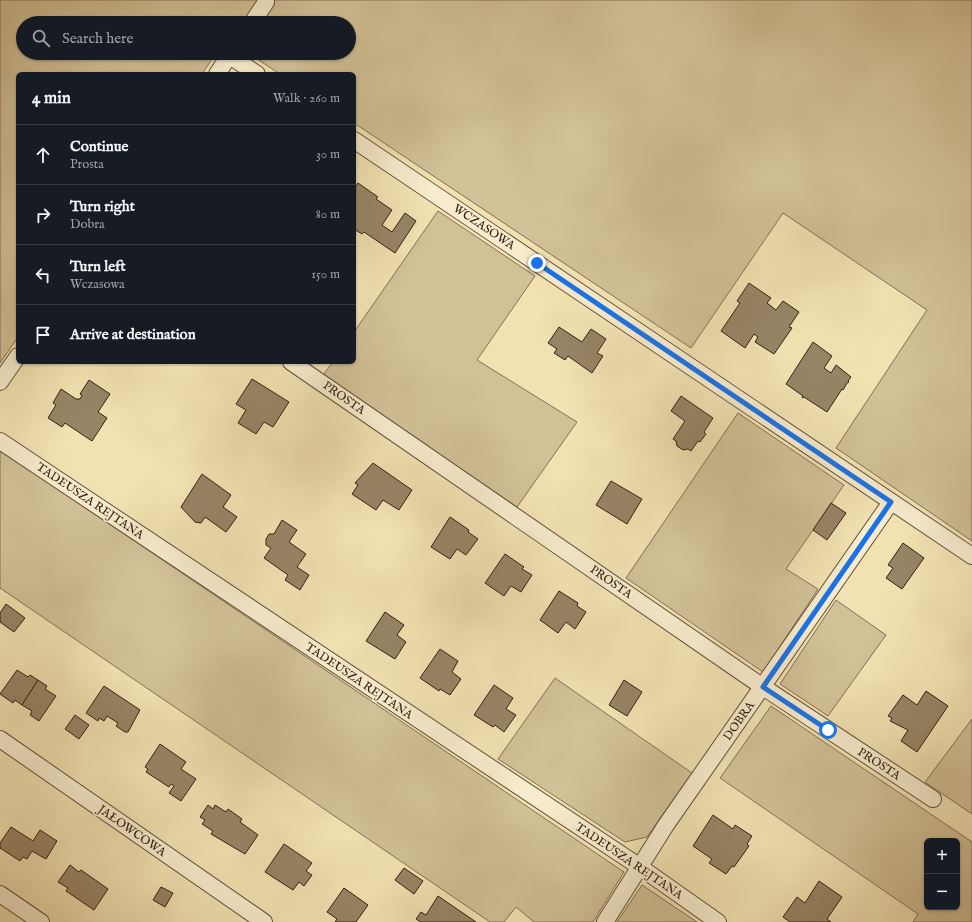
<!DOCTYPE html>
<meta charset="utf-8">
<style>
:root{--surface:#171b24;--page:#242831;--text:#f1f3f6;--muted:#9ea1a6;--line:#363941}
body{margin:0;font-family:"IM FELL English",serif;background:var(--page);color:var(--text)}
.controls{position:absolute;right:12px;bottom:12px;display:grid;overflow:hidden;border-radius:6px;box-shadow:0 1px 3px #0004}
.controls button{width:36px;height:36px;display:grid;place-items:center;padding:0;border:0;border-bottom:1px solid var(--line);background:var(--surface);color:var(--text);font:20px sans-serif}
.stop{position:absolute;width:12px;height:12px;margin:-9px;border:3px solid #1a73e8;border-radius:50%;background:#fff}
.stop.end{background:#1a73e8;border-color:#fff;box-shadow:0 1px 4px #0008}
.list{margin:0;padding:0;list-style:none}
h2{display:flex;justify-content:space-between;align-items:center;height:52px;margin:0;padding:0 16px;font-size:17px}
h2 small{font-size:13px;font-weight:400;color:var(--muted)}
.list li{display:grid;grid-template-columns:26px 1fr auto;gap:12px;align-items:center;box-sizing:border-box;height:60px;padding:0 16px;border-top:1px solid var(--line)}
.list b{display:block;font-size:15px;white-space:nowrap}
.list p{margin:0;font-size:13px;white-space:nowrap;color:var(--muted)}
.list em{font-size:13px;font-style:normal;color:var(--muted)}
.icon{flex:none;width:22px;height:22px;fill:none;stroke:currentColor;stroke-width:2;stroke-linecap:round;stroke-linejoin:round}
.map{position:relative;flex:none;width:972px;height:922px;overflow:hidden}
.search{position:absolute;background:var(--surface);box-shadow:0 1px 3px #0004;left:16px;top:16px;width:340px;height:44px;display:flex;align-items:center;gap:10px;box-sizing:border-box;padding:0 14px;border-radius:22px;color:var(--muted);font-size:15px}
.panel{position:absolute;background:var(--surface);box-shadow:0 1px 3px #0004;left:16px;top:72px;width:340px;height:292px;border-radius:6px}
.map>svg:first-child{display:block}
</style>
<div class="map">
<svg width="972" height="922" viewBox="0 0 972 922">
<rect width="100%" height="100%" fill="#f2e2b2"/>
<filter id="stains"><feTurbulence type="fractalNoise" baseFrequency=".005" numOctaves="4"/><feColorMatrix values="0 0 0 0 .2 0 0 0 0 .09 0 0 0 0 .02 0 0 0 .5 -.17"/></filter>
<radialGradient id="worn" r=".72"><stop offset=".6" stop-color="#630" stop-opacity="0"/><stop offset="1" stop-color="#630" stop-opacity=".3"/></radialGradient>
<g fill="#d2c197" stroke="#847055" fill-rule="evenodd">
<polygon points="0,0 972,0 972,541 836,448 927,310 783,213 691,348 354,123 354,74 280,74 248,53 349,53 349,23 23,23 23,53 216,53 202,74 18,74 18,337 0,363"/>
<polygon points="438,211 535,276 477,360 577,422 517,507 323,375 333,362 354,362 354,332"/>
<polygon points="738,413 844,485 786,569 818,589 763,672 626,578"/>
<polygon points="0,450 624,872 593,922 534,922 516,907 504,922 490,922 0,588"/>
<polygon points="836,600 886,635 828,716 780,684"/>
<polygon points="555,678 692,773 647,837 625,842 498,759"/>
<path d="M771,706L972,842V922H913L918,914L720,778ZM927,841H957V907H927Z"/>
<polygon points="972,719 972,814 925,782"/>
<polygon points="642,885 697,922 617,922"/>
</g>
<g fill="#978566" stroke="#352013">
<polygon points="358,183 378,197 376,199 392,210 382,225 392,232 405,213 416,221 395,253 364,232 362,234 354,229 354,189"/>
<polygon points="749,283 771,298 767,303 776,310 783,301 799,312 789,327 792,328 774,354 755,342 758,337 754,334 745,348 721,331 740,303 737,301"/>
<polygon points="559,327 582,342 591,329 606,339 597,353 603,356 592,373 568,356 565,360 554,353 557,349 548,343"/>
<polygon points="813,342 832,356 824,368 831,373 836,365 851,377 848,381 849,382 847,383 843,390 842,389 827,412 804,397 802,398 803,396 786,384"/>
<polygon points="252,379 289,402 273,427 264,422 256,434 238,423 246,410 236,404"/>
<polygon points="89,380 110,394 98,412 107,418 92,441 65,423 62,427 48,418 56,405 53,403 61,389 76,399 80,399 82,395 80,394"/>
<polygon points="681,396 713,418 704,432 706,434 700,442 698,441 691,451 688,449 683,450 677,446 676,441 673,439 685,421 671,411"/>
<polygon points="373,463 412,490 399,510 383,500 376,510 352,494 358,485 355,483"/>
<polygon points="202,474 231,495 223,507 237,517 226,532 205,517 201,523 195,522 181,507"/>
<polygon points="611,481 642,499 627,524 596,505"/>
<polygon points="831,503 846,513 827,540 813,530"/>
<polygon points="450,517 469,530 468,532 478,539 466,555 457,549 450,559 431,547"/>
<polygon points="282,520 297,530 289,542 306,554 297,567 309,575 300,590 285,580 288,575 264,558 271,548 266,545 266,539 269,534 274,534"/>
<polygon points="903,543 924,558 902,589 886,578 893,568 888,565"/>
<polygon points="505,554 524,567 522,569 532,575 521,592 511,586 504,596 485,583"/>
<polygon points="559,591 578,603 577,606 586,612 575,629 566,622 558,633 540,620"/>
<polygon points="6,604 25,618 14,632 0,622 0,613"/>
<polygon points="385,612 404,625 397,635 406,642 395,659 366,641"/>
<polygon points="440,649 458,661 452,672 461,679 450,695 440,689 439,691 420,678"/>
<polygon points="17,670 28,677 30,675 38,680 22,705 15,700 13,703 0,694"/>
<polygon points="38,680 47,686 45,689 56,696 39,721 30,715 32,711 22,705"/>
<polygon points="624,680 642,692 627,716 609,705"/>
<polygon points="494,685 513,698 506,709 516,715 504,732 495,725 493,727 474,715"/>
<polygon points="104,686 140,710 128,732 125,732 116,726 118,723 107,716 104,721 99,718 98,721 86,713"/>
<polygon points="926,691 948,706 917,752 901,741 908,730 890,721 892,718 888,716 903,695 917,705"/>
<polygon points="75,715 89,725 79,739 65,729"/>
<polygon points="160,744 186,762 181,769 196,779 181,801 169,793 174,786 171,784 169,787 146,772 148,769 145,767"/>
<polygon points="208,805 213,809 215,805 226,812 228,809 242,819 240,822 258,835 245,854 211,834 213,831 202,824 205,820 200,817"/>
<polygon points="713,815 733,829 735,825 752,836 747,844 749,846 734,867 732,866 726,874 709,863 712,859 693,846"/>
<polygon points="11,827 33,841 40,830 57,841 46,859 32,851 27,859 23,857 20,861 0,848 0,843"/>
<polygon points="284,844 312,863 306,871 312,875 304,886 299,882 293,890 265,872"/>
<polygon points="70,865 79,872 81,870 108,889 94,910 66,891 68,888 58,882"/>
<polygon points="404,868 423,881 414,894 395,880"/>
<polygon points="819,881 842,897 827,919 831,922 790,922 783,917 797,897 805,903"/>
<polygon points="161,887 173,893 165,907 153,900"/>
<polygon points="344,888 368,905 356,922 335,922 337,919 327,912"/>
<polygon points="438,896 476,922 421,922 416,919 421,912 426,915"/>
</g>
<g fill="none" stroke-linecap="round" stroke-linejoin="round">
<defs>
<g id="street">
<polyline points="252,23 266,2"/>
<polyline points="230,56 257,74"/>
<polyline points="217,74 231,53"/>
<polyline points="354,140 972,556"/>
<polyline points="291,362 763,687 933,799"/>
<polyline points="0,382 18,356"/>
<polyline points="0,441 640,867 718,922"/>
<polyline points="0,739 264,922"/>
<polyline points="0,894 41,922"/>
<polyline points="605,922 666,825 891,502"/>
</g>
</defs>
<use href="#street" stroke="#64503b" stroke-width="18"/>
<use href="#street" stroke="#f7eccd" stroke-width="16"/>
</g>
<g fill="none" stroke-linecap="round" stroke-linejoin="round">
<polyline stroke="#1a73e8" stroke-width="5" points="537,263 891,502 763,687 828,730"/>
</g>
<g text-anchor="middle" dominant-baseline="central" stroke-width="3.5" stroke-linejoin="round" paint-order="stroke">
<g font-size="12" fill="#352013" stroke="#f7eccd">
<text transform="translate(484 227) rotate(34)">WCZASOWA</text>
<text transform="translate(344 398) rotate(35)">PROSTA</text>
<text transform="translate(90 501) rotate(34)">TADEUSZA REJTANA</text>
<text transform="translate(611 582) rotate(35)">PROSTA</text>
<text transform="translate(359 681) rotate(34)">TADEUSZA REJTANA</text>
<text transform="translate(739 721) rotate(-55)">DOBRA</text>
<text transform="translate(879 764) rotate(33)">PROSTA</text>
<text transform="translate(132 831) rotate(35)">JAŁOWCOWA</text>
<text transform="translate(629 861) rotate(34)">TADEUSZA REJTANA</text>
</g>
</g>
<rect width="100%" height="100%" filter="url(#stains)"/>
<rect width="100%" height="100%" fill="url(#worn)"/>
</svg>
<div class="controls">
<button>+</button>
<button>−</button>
</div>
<div class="stop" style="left:828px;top:730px"></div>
<div class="stop end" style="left:537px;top:263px"></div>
<div class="search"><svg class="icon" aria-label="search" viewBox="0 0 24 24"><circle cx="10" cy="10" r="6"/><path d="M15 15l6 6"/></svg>Search here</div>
<section class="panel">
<h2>4 min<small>Walk · 260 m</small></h2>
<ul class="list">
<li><svg class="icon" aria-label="ahead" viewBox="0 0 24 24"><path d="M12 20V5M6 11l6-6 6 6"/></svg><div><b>Continue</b><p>Prosta</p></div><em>30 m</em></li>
<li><svg class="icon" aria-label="right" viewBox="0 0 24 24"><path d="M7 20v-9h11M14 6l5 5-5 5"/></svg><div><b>Turn right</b><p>Dobra</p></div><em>80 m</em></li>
<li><svg class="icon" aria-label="left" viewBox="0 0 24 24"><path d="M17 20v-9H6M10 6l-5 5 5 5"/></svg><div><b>Turn left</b><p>Wczasowa</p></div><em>150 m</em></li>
<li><svg class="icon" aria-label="arrive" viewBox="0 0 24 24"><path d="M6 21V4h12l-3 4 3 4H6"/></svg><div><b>Arrive at destination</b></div></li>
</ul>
</section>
</div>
